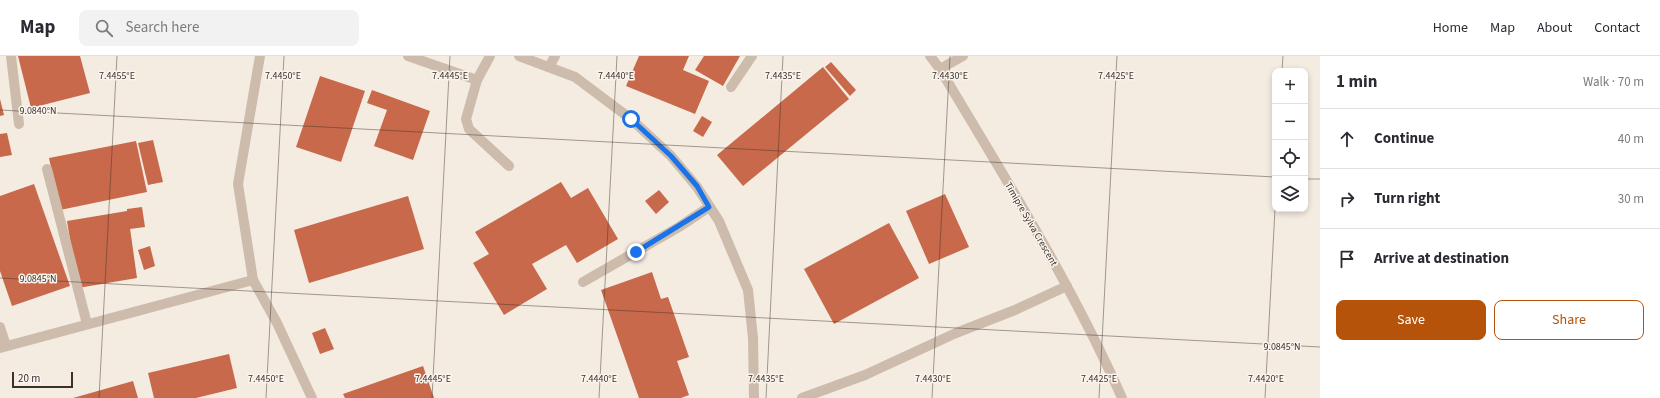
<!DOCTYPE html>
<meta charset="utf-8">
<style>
:root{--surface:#fff;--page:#f2f2f3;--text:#2b2b33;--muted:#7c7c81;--line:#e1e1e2;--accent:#b45309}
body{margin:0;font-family:"Source Sans 3",sans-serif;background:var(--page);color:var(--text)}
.controls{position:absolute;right:12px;top:12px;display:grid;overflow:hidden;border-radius:8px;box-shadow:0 2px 6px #0003}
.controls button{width:36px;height:36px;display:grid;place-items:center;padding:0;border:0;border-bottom:1px solid var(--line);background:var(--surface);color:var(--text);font:20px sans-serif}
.scale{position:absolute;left:12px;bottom:10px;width:61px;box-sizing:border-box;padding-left:4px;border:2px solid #3b302b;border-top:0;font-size:11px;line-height:14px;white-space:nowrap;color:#3b302b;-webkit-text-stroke:3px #fbf5ee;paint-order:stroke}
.stop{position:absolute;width:12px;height:12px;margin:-9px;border:3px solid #1a73e8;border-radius:50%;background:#fff}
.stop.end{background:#1a73e8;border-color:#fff;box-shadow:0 1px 4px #0008}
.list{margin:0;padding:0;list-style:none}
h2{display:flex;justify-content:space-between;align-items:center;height:52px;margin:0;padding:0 16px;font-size:17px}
h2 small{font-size:13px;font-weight:400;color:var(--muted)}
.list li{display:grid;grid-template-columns:26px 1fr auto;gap:12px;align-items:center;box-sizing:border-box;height:60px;padding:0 16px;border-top:1px solid var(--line)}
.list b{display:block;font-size:15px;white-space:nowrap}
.list em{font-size:13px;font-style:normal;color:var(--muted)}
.actions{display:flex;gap:8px;padding:12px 16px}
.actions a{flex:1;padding:9px 0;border:1px solid var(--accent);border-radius:8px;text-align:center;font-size:14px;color:var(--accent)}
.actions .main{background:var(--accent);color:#fff}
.icon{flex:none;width:22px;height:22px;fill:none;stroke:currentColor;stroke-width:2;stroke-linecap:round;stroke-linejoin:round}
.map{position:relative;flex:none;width:1320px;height:342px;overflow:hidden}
header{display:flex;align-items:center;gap:24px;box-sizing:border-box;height:56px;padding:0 20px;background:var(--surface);border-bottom:1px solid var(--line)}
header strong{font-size:19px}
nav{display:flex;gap:22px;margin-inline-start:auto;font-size:14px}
.search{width:280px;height:36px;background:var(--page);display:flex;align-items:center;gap:10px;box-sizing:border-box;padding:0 14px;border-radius:8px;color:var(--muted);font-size:15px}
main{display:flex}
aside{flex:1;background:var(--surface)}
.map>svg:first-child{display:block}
</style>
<header>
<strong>Map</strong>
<div class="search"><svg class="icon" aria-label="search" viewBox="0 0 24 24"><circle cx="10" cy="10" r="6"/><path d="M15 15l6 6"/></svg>Search here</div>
<nav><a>Home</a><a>Map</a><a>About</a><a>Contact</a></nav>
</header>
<main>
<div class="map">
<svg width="1320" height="342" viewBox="0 0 1320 342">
<rect width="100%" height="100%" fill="#f4ebe1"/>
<g fill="#c8694b">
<polygon points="18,0 80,0 90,37 31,52"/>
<polygon points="639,0 689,0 683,14 709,25 695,58 626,30"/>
<polygon points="704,0 740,0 723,30 695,14"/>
<polygon points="831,6 856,34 850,40 825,11"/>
<polygon points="823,11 849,43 743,130 717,99"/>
<polygon points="320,20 365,35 341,106 296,91"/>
<polygon points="372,34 430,55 413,104 374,90 387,54 367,47"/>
<polygon points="0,43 4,59 0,60"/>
<polygon points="702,60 712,66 703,81 693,75"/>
<polygon points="7,77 12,99 0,101 0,78"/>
<polygon points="153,84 163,126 148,129 138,87"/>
<polygon points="136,85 147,136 60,154 49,102"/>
<polygon points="561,126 571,142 588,132 618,183 577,207 566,189 532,208 547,233 504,259 473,207 489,198 475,176"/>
<polygon points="34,128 70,230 12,250 0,215 0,140"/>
<polygon points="659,134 669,146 656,158 645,145"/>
<polygon points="945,138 969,191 929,208 906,155"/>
<polygon points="408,140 424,193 309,227 294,174"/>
<polygon points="142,151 145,171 130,173 129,165 137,222 78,232 67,165 127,155 127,153"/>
<polygon points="889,167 919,222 834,268 804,213"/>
<polygon points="150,190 155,210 144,214 138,194"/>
<polygon points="652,216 661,243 668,241 689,301 677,305 689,339 681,342 639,342 601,234"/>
<polygon points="325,272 334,293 320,298 312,277"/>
<polygon points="229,298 237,332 196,342 154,342 148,317"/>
<polygon points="423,310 434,342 345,342 343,338"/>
<polygon points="133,325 138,342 73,342"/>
</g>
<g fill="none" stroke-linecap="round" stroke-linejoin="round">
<g stroke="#cdbbac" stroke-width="10">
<polyline points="11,0 19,68"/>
<polyline points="260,0 238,128 253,224 277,267 312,342"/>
<polyline points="408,0 477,24"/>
<polyline points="490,0 477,24 466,63 469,73 509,110"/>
<polyline points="519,0 575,21 631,63 671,100 697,131 719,165 748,234 753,282 754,342"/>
<path d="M930,0L940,13C1004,120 1071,227 1122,342"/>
<polyline points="549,11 555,0"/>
<polyline points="940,13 963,0"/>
<polyline points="731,31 752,0"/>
<polyline points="47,113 87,268"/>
<polyline points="583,226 679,171 709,151"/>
<polyline points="0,271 6,290"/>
<polyline points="0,292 253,224"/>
<polyline points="802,342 865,319 956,277 1015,254 1067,230"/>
</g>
</g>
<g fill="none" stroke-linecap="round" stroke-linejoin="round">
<polyline stroke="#1a73e8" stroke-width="5" points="631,63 671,100 697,130 709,151 636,196"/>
</g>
<path fill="none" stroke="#3b302b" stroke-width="1" stroke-opacity="0.45" d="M1282,15L1283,0M0,54L1275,121M1305,123H1320M0,222L1320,291M99,342L117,0M266,342L284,0M432,342L450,0M599,342L617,0M766,342L783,0M932,342L950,0M1099,342L1117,0M1265,342L1275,153"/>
<g text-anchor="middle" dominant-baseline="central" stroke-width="3" stroke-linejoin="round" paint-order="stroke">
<g font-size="10" fill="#3b302b" stroke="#fbf5ee">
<text transform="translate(1031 168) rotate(60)">Timipre Sylva Crescent</text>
</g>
</g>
<g font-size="10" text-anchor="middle" fill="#3b302b" stroke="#fbf5ee" stroke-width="3" stroke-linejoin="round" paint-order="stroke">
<text x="117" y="23">7.4455°E</text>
<text x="283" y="23">7.4450°E</text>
<text x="450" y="23">7.4445°E</text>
<text x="616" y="23">7.4440°E</text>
<text x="783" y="23">7.4435°E</text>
<text x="950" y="23">7.4430°E</text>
<text x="1116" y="23">7.4425°E</text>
<text x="38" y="58">9.0840°N</text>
<text x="38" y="226">9.0845°N</text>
<text x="1282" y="294">9.0845°N</text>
<text x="266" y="326">7.4450°E</text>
<text x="433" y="326">7.4445°E</text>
<text x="599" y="326">7.4440°E</text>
<text x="766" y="326">7.4435°E</text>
<text x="933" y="326">7.4430°E</text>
<text x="1099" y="326">7.4425°E</text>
<text x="1266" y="326">7.4420°E</text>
</g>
</svg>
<div class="controls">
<button>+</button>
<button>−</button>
<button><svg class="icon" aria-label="locate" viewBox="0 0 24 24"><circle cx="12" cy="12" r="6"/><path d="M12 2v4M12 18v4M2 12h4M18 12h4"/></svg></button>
<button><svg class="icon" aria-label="layers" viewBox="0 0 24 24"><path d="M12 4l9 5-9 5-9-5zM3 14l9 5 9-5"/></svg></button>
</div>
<div class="scale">20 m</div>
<div class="stop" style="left:631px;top:63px"></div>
<div class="stop end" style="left:636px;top:196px"></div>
</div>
<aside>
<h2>1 min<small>Walk · 70 m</small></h2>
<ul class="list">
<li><svg class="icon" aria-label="ahead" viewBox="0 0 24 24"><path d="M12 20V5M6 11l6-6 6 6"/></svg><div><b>Continue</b></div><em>40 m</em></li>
<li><svg class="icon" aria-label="right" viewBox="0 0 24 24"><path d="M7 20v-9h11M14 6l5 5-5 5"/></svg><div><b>Turn right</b></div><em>30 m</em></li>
<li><svg class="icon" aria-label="arrive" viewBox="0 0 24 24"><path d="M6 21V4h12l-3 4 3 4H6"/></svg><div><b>Arrive at destination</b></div></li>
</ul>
<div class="actions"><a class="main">Save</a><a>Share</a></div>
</aside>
</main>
